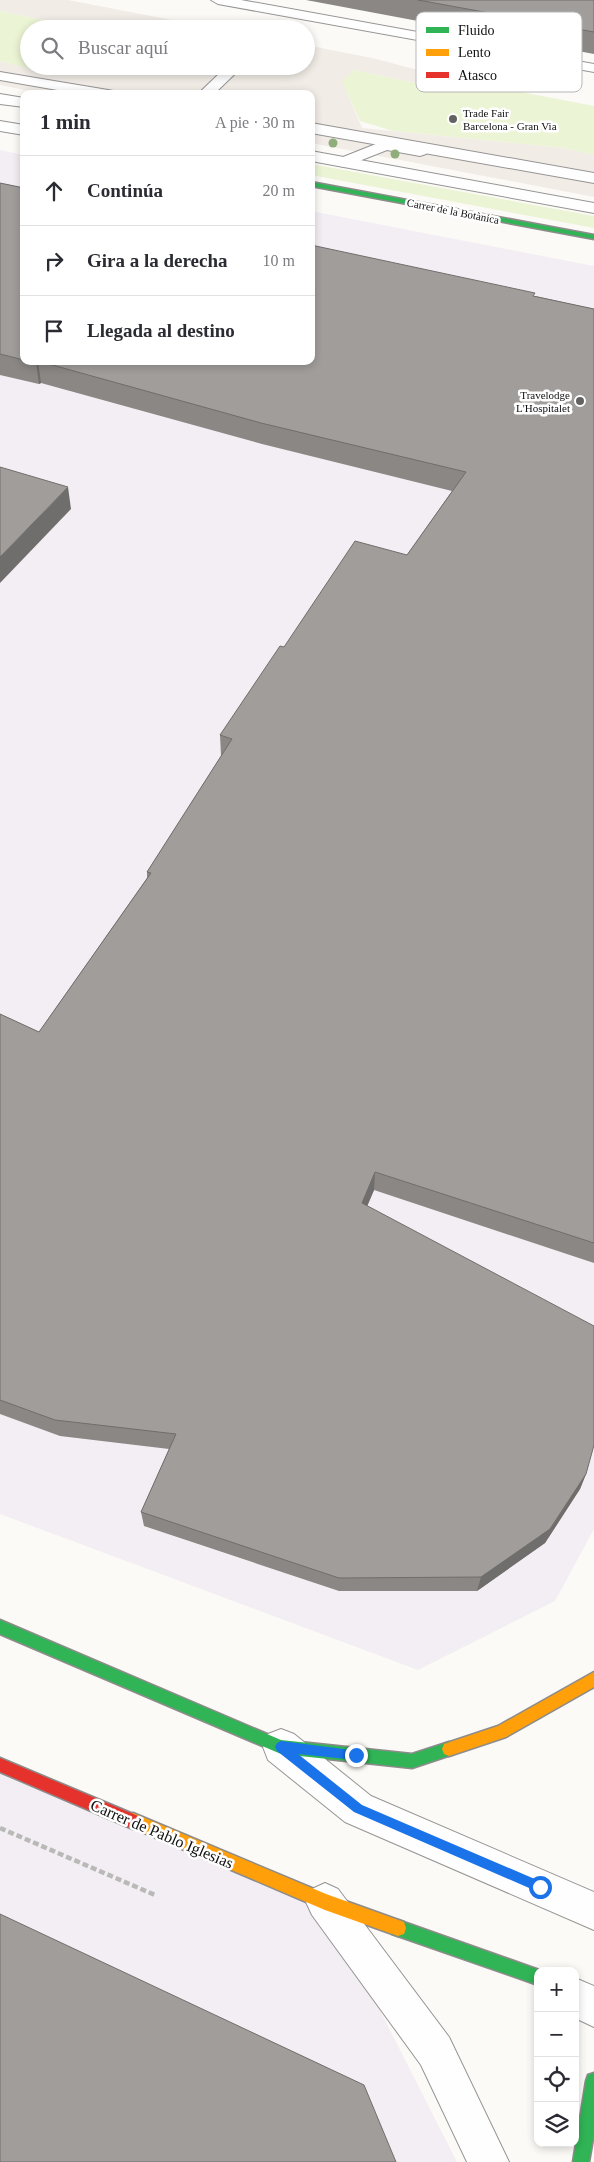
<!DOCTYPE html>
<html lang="es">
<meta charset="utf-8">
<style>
:root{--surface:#fff;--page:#f7f7f7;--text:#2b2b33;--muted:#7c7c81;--line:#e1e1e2}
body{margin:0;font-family:"Times New Roman",serif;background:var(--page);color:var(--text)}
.controls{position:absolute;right:15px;bottom:15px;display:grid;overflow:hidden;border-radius:10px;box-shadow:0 2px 8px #0003}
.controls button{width:45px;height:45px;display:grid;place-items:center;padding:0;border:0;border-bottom:1px solid var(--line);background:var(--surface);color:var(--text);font:25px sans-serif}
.stop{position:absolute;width:15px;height:15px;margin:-11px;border:4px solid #1a73e8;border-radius:50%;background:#fff}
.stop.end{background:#1a73e8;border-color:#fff;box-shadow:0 1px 5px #0008}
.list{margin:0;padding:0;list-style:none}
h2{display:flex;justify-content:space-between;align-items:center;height:65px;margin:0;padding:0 20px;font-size:21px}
h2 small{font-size:16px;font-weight:400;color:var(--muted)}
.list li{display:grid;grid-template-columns:32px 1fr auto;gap:15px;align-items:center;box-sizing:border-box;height:70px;padding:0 20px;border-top:1px solid var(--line)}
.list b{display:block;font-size:19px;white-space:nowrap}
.list em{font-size:16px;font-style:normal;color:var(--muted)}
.icon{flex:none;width:28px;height:28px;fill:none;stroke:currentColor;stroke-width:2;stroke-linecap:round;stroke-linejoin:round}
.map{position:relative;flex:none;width:594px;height:2162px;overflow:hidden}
.search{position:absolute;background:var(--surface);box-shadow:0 2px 8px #0003;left:20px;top:20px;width:295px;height:55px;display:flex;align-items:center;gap:12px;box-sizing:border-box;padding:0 18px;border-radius:28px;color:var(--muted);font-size:19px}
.panel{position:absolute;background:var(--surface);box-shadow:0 2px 8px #0003;left:20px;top:90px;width:295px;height:275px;border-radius:10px}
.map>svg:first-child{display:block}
</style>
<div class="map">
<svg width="594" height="2162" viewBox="0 0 594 2162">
<rect width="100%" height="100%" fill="#fcfaf7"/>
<g fill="#f3eef3">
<polygon points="0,150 24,155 24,361 311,361 311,211 594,266 594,1529 555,1601 418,1670 0,1514"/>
<polygon points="0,1765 325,1902 457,2162 0,2162"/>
</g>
<g fill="#ebf4d4">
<polygon points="0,11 87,29 29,29 29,66 52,66 36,71 0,61"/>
<polygon points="354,70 440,88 453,79 594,106 594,155 563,148 393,131 360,121 341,80"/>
<polygon points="311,164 594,216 594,228 311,175"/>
</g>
<g fill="#f1ece6">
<polygon points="0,0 68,0 219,29 87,29 0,11"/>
<polygon points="306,45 372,58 453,79 440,88 354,70 342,81 362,128 563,148 594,155 594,197 311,143 311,94 45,94 0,85 0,61 36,71 52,66 306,66"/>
</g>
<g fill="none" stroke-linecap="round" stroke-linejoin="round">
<defs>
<g id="lane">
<polygon points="211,0 241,0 594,64 594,72 218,4"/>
<polygon points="227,66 243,66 214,94 198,94"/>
<polygon points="386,140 426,148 428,151 426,154 420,156 387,150 344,167 338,165 336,162 338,159"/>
</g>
<g id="street">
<polygon points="0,72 108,90 113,91 115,94 80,94 0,80"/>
<polygon points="0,94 24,98 24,107 0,104"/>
<polygon points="0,121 24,125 24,135 0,131"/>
<polygon points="311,123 594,173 594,183 311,133"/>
<polygon points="311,151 594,203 594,213 311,161"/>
<polygon points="281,1729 294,1734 371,1796 594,1892 594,1930 345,1822 268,1760 263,1747 268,1734"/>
<polygon points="325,1883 338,1889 449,2037 509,2162 467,2162 421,2065 312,1915 306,1902 312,1889"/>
<polygon points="575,1978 594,1986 594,2027 575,2018"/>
</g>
<g id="fast">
<polygon points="311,182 594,235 594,239 311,186"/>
<polygon points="0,1620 281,1740 412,1754 449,1742 454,1744 456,1749 454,1754 412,1768 281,1754 0,1634"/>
<polygon points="398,1920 542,1971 538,1971 538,1985 392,1934 390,1928 392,1922"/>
<polygon points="594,2073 594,2133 589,2162 573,2162 586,2081 588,2075"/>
</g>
<g id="slow">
<polygon points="594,1672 594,1687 506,1737 449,1756 444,1754 442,1749 444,1744 498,1726"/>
<polygon points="133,1813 326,1894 404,1922 406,1928 404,1934 398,1936 325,1910 128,1826 125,1821 128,1816"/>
</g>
<polygon id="jam" points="0,1758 138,1816 141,1821 138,1826 133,1829 0,1772"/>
</defs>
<use href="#lane" stroke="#969594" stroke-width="2"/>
<use href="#street" stroke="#969594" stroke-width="2"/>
<use href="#fast" stroke="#8d8c8b" stroke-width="3"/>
<use href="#slow" stroke="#8d8c8b" stroke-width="3"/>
<use href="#jam" stroke="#8d8c8b" stroke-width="3"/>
<polyline stroke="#b9b9b8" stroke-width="4.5" stroke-dasharray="6 3" stroke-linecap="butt" points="0,1828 155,1895"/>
<use href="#lane" fill="#fffefe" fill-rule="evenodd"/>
<use href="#street" fill="#fffefe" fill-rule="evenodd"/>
<use href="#fast" fill="#30b455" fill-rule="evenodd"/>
<use href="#slow" fill="#ff9f0a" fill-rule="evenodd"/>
<use href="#jam" fill="#e5322d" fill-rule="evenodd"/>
</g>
<g fill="#90ae7c">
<circle cx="333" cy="143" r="4.5"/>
<circle cx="395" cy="154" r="4.5"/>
</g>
<g fill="#8a8785">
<polygon points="306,0 594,0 594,54"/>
<polygon points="0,183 24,188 24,361 311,361 535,296 594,309 594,1263 374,1190 367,1206 586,1474 580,1489 545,1543 477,1591 339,1591 144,1526 141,1512 169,1449 60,1436 0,1414 0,1014 39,1032 147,878 147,872 221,756 220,735 284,647 407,555 452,491 262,444 41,383 39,384 0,375"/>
</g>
<g fill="#706e6c">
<polygon points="38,361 41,383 39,384 36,363"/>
<polygon points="68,487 71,509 0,583 0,557"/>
<polygon points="375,1172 374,1190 361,1221 362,1203"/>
<polygon points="586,1474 580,1489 545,1543 477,1591 481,1577"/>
</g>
<g fill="#a09d9b" stroke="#706e6c">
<polygon points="418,0 594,0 594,32"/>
<polygon points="0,183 24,188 24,360 0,354"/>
<polygon points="311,245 535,293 533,296 594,309 594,1243 375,1172 362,1203 594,1326 594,1445 586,1474 550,1529 481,1577 339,1578 141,1512 176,1434 55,1420 0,1400 0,1014 39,1032 151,873 147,872 232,739 220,735 280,646 284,647 355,541 407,555 466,472 261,423 38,361 311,361"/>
<polygon points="0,467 68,487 0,557"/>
<polygon points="0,1914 364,2085 396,2162 0,2162"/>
</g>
<polygon fill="#1a73e8" points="281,1741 359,1751 361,1755 359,1759 356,1760 298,1754 362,1805 544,1883 545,1887 544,1891 540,1893 536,1891 354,1812 277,1751 275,1747 277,1743"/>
<g fill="#636261" stroke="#fff" stroke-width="2">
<circle cx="453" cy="119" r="5"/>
<circle cx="580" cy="401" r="5"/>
</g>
<g text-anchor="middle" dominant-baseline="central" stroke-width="5" stroke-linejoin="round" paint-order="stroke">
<g font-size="11" fill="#101010" stroke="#fff" text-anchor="start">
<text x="463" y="113">Trade Fair<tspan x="463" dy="13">Barcelona - Gran Via</tspan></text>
<text x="570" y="395" text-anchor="end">Travelodge<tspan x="570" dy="13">L'Hospitalet</tspan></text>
</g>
<g font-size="11" fill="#101010" stroke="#fff">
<text transform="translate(453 211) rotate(11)">Carrer de la Botànica</text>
</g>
<g font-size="16" fill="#101010" stroke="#fff">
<text transform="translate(162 1834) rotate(23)">Carrer de Pablo Iglesias</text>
</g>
</g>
<rect x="416" y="12" width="166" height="80" rx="8" fill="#fff" stroke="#b7b7b7" stroke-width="1"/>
<rect x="426" y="27" width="23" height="6" fill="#30b455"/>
<rect x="426" y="49" width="23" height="7" fill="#ff9f0a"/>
<rect x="426" y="72" width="23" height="6" fill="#e5322d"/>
<g font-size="14" fill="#101010">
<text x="458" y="35">Fluido</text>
<text x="458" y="57">Lento</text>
<text x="458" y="80">Atasco</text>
</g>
</svg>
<div class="controls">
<button>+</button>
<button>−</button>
<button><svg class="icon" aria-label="locate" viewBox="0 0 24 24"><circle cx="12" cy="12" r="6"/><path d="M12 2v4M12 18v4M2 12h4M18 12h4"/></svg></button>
<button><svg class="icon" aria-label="layers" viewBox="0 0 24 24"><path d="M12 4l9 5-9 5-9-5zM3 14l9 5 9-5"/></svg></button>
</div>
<div class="stop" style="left:540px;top:1887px"></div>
<div class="stop end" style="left:356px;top:1755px"></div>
<div class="search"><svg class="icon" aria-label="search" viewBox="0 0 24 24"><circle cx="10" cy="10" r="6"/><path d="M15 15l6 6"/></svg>Buscar aquí</div>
<section class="panel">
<h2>1 min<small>A pie · 30 m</small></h2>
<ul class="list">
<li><svg class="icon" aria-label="ahead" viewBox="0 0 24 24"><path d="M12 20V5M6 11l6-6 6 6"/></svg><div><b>Continúa</b></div><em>20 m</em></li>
<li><svg class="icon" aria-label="right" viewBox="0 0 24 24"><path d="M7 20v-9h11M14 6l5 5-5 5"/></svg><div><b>Gira a la derecha</b></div><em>10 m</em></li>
<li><svg class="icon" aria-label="arrive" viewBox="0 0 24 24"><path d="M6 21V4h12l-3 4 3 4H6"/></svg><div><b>Llegada al destino</b></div></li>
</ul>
</section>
</div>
